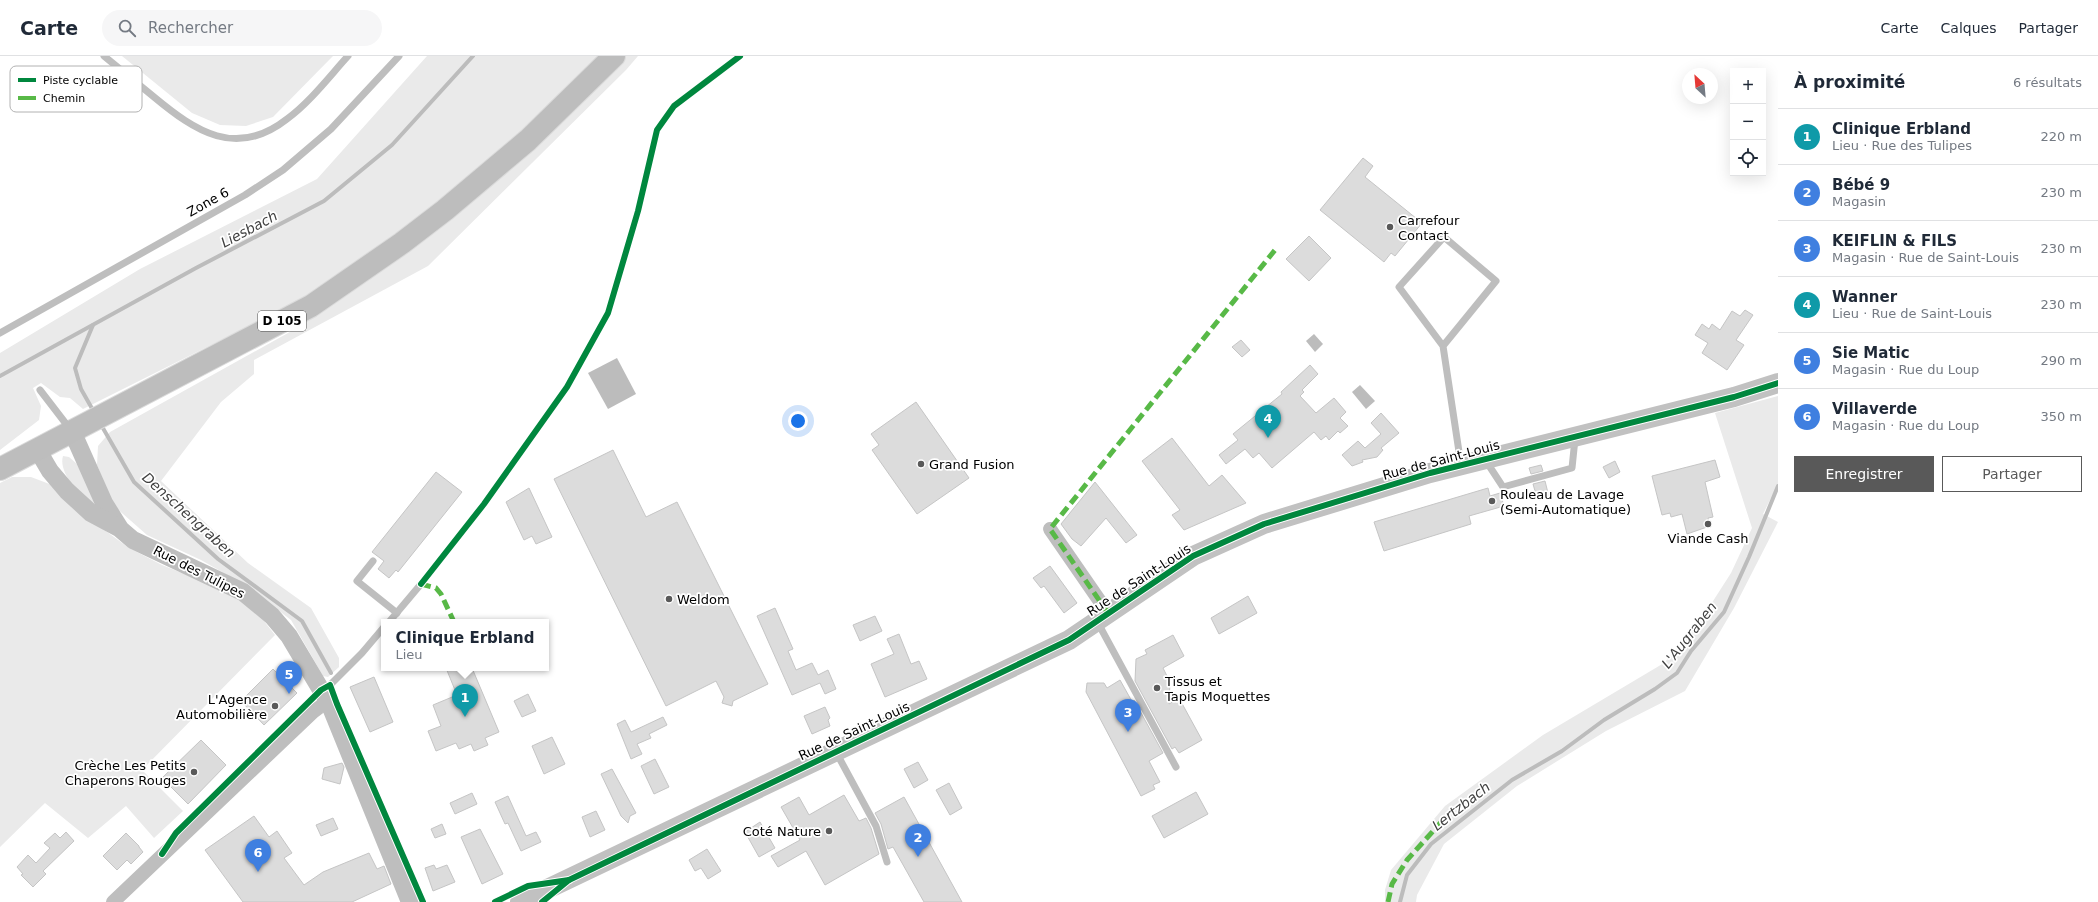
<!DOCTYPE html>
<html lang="fr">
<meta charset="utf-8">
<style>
:root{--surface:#fff;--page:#f6f6f7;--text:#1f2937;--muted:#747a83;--line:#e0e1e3;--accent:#595959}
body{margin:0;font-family:"DejaVu Sans",sans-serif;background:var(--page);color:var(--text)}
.controls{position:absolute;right:12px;top:12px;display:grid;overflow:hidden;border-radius:0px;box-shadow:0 4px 16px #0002}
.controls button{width:36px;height:36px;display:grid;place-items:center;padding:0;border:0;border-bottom:1px solid var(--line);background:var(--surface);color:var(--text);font:20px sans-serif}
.compass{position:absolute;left:1682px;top:12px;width:36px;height:36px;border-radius:50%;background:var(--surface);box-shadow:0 4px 16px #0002;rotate:334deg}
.you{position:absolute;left:798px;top:365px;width:14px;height:14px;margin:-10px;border:3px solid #fff;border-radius:50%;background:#1a73e8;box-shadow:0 0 0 6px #1a73e833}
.badge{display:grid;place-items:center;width:26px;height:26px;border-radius:50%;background:var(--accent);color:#fff;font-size:13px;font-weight:700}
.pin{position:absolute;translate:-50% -33px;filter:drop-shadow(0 1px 2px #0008)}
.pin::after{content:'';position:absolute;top:21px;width:14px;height:12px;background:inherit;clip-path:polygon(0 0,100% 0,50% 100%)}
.popup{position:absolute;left:381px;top:563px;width:168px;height:52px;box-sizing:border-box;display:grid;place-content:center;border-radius:0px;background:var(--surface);filter:drop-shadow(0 1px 3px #0005);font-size:13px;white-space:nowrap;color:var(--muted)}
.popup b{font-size:15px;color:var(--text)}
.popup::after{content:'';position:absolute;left:50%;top:100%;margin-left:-8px;border:8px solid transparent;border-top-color:var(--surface)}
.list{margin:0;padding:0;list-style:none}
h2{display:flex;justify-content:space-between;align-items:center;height:52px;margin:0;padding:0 16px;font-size:17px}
h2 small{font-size:13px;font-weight:400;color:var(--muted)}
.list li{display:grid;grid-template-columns:26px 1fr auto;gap:12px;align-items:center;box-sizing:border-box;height:56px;padding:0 16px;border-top:1px solid var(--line)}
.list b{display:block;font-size:15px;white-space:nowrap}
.list p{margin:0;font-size:13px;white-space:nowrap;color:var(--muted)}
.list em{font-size:13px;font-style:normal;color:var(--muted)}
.actions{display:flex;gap:8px;padding:12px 16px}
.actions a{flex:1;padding:9px 0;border:1px solid var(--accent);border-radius:0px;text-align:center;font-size:14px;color:var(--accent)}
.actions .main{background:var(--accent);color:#fff}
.icon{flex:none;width:22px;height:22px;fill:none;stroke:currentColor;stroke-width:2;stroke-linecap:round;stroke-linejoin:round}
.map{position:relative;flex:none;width:1778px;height:846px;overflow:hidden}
header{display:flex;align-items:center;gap:24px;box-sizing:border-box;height:56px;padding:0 20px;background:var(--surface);border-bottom:1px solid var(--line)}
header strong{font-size:19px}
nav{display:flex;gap:22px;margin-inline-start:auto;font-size:14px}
.search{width:280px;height:36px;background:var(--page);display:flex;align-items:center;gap:10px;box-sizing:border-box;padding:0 14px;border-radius:22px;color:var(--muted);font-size:15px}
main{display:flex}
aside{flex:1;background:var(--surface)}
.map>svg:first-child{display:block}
</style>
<header>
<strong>Carte</strong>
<div class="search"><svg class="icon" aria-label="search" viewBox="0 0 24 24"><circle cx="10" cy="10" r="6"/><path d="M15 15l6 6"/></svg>Rechercher</div>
<nav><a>Carte</a><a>Calques</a><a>Partager</a></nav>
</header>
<main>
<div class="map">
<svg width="1778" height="846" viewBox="0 0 1778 846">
<rect width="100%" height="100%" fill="#fff"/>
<g fill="#eaeaea">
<polygon points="122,0 333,0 273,61 246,70 220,69 192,57"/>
<polygon points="427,0 600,0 566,36 439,148 376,196 291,249 83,353 70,342 60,341 41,327 33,332 41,350 39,364 0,394 0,297 140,213 317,123"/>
<polygon points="626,0 638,0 626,14 428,210 254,304 254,318 221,346 161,425 248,507 311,552 339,602 339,611 328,621 323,620 291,564 247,530 201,504 147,479 114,450 97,409 98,390 110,376 288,277 420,185"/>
<polygon points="1778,340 1778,428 1763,458 1778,466 1734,552 1685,635 1606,675 1517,730 1444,788 1417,839 1416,846 1385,846 1385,834 1391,814 1445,750 1543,679 1664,607 1689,579 1706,556 1731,517 1752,472 1715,357"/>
<path d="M63,400L69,401L77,408L104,455C100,453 94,452 90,448C79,438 58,416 63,400Z"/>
<polygon points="12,421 31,421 52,429 84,459 129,492 162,509 197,523 237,542 264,565 275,579 142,714 183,755 154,782 126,750 88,782 45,747 0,791 0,427"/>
</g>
<g fill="#bcbcbc">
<polygon points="1314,278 1323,288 1315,296 1306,285"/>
<polygon points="617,302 636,338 608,353 588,317"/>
<polygon points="1360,329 1375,345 1366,353 1352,336"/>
</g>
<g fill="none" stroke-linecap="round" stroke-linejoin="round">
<g stroke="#bcbcbc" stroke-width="4">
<polyline points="93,269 75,312 81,333 94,356"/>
<polyline points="0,320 196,212 324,145 392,89 473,0"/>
<polyline points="100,367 134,426 218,503 302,565 331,617"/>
<polyline points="1400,846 1407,819 1431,788 1512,724 1562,695 1604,664 1655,633 1677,617 1691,595 1724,556 1749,501 1778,430"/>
</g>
</g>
<g fill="#dcdcdc" stroke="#c5c5c5">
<polygon points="1363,102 1373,110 1365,121 1422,167 1395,200 1391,197 1384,206 1320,154"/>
<polygon points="1309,180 1331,202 1309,225 1286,203"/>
<polygon points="1745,254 1753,259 1736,284 1744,289 1727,314 1702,297 1708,287 1695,279 1702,268 1709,273 1712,268 1720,274 1732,255 1740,260"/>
<polygon points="1241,284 1250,294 1242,301 1232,291"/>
<polygon points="1310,309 1318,318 1302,334 1304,336 1300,340 1316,357 1334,342 1346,356 1340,362 1348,370 1340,377 1338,375 1329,384 1326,380 1321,384 1314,376 1272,412 1259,397 1253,402 1245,393 1226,408 1219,399 1238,384 1233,378 1282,338 1281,336"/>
<polygon points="916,346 969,422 917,458 872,394 879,389 871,378"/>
<polygon points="1381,357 1399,377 1381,392 1383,394 1377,401 1362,404 1363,406 1352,410 1342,399 1358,385 1365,392 1381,378 1371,367"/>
<polygon points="1172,382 1209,430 1222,419 1246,447 1184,474 1172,459 1180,454 1142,405"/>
<polygon points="613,394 646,461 677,446 768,628 733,645 732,650 722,647 724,641 716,625 666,650 554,423"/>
<polygon points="1715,404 1720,421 1705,426 1713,461 1708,462 1710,470 1687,478 1682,458 1671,461 1670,457 1662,459 1652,420"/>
<polygon points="1615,405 1620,416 1609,422 1603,411"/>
<polygon points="1541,409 1543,415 1531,418 1529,412"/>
<polygon points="436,416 462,436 398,516 396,514 389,522 378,513 384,505 372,496"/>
<polygon points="1545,425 1549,441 1539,444 1537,442 1533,428"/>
<polygon points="1095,426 1137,479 1126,487 1106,462 1081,490 1072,483 1061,468"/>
<polygon points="529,432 552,481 536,488 532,480 524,484 506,446"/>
<polygon points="1488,432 1490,440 1500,437 1504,450 1469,460 1471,468 1384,495 1374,466"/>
<polygon points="1050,510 1077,547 1064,557 1044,530 1041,532 1033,522"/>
<polygon points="1248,540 1257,557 1219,578 1211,562"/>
<polygon points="775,552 793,593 788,595 796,614 812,607 818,619 828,614 836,633 825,638 820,627 792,639 757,560"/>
<polygon points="875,560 882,575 860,585 853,569"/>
<polygon points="899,578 911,608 919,605 927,623 885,641 871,608 894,598 887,583"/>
<polygon points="1173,579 1184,600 1163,612 1170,626 1169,648 1179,642 1202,684 1179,697 1175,691 1172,693 1135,625 1136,603 1147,598 1145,594"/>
<polygon points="446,612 472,612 499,676 485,682 488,689 474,695 471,688 459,693 456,687 436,695 428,675 441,670 433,649 457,639"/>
<polygon points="273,613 297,637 264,669 241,645"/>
<polygon points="374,621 393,666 370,676 350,631"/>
<polygon points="1120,624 1134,649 1134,644 1163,697 1149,705 1160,726 1153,729 1155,733 1141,740 1086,636 1087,627 1104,627 1107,632"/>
<polygon points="528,638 536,655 522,661 514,645"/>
<polygon points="825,651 830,662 828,664 830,670 812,678 804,660"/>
<polygon points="663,661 667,669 649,678 651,682 637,688 642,698 631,703 617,668 625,664 631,676"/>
<polygon points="552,681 565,708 544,718 532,690"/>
<polygon points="201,684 226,709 188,748 162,722"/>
<polygon points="655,703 669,731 654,738 641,710"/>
<polygon points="918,706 928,724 914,732 904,713"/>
<polygon points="342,707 344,711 340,728 322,723 324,712"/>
<polygon points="612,713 636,757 630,760 628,767 621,760 601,718"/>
<polygon points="949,727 962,752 950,759 936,734"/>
<polygon points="1196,736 1208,758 1164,782 1152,760"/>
<polygon points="472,737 477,748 455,758 450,747"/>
<polygon points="844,739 859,765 866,762 871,772 879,798 825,829 806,795 778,811 771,800 800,784 781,751 799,741 809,759"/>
<polygon points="508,740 526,780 536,776 541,786 521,795 508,767 505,768 495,746"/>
<polygon points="904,741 962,846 924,846 893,791 888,793 881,768 875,757"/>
<polygon points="596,755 605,774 590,781 582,761"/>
<polygon points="254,760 269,781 277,775 292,797 284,802 304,829 323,816 369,797 377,813 384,810 391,828 352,846 243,846 205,794"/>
<polygon points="333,762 338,773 321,780 316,769"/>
<polygon points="760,766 775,792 759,801 745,776"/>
<polygon points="442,768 446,778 435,782 431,773"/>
<polygon points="480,773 503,818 482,828 461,781"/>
<polygon points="66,776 74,785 43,815 46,818 33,831 21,819 23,818 17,811 28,799 36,807 50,792 44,787 55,777 60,782"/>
<polygon points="126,777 139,790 139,791 143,796 131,808 127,804 117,814 103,800"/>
<polygon points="707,793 721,815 708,823 701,812 695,815 689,804"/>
<polygon points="434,809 436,813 447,809 455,826 433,835 425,812"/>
</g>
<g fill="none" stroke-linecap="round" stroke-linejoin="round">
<defs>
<polyline id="primary" points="0,413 311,250 402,187 445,154 528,84 614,0"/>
</defs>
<use href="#primary" stroke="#dbdbdb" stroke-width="24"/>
<g stroke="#bebebe" stroke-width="7">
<path d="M104,0C121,14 137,27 154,41C195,75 236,103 287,63C310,46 329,21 348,0"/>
<polyline points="0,277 245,139 283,114 331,73 399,0"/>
<polyline points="1443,290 1399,231 1444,181 1496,225 1443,290 1461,409"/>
<polyline points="40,334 70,373"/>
<polyline points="1486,405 1503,431 1572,412 1575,383"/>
<polyline points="373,505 357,525 397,557"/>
<polyline points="389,566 421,528"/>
<polyline points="1098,567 1176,711"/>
<polyline points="325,639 332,627 362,597 384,571"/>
<polyline points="836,696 876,770 887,806"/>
</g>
<g stroke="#bebebe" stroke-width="14">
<polyline points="1050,473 1108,557"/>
<polyline points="113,846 313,656 321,650 330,649"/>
</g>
<g stroke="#bebebe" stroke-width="18">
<polyline points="72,375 104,447 119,471"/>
<polyline points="37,393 50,415 67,435 91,457 119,472 133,484 243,536 272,560 289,580 330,649 410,846"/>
</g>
<polyline stroke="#c1c1c1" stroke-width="20" points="520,846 1069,584 1193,500 1264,468 1430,417 1734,341 1778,327"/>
<use href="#primary" stroke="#bdbdbd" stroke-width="22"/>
<g stroke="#58b947" stroke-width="5" stroke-dasharray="10 5" stroke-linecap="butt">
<polyline points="421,528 436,532 441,538 454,566"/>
<polyline points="1108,557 1050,473 1275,194"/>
<polyline points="1388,846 1392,828 1407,804 1443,764"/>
</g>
<defs>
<g id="cycleway">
<polyline points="421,528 484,448 567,331 608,257 638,155 657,74 674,50 740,0"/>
<polyline points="162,798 176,777 321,634 330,629 337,648 423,846"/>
<polyline points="495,846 528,830 569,824"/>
<polyline points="542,846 569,824 1069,584 1193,500 1264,468 1430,417 1734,341 1778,327"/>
</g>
</defs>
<use href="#cycleway" stroke="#fff" stroke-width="8"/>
<use href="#cycleway" stroke="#00873e" stroke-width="6"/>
</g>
<g fill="#595959" stroke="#fff" stroke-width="1.5">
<circle cx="1390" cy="171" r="4"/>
<circle cx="921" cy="408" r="4"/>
<circle cx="1492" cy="445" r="4"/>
<circle cx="1708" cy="468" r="4"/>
<circle cx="669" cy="543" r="4"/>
<circle cx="1157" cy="632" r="4"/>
<circle cx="275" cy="650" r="4"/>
<circle cx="194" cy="716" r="4"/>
<circle cx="829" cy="775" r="4"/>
</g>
<g text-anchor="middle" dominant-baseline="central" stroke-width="3.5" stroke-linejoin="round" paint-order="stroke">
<rect fill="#fff" stroke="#4c4c4c" stroke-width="1" x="258" y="255" width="48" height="20" rx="3"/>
<g font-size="12" font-weight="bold" fill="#000">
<text x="282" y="265">D 105</text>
</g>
<g font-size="13" fill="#000" stroke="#fff">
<text transform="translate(208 146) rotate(-29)">Zone 6</text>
<text transform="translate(1441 404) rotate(-15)">Rue de Saint-Louis</text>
<text transform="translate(199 516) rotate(27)">Rue des Tulipes</text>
<text transform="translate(1139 524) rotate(-33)">Rue de Saint-Louis</text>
<text transform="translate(854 675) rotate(-25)">Rue de Saint-Louis</text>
</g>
<g font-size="13" fill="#000" stroke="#fff" text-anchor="start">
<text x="1398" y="164">Carrefour<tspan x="1398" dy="15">Contact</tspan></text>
<text x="929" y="408">Grand Fusion</text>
<text x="1500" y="438">Rouleau de Lavage<tspan x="1500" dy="15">(Semi-Automatique)</tspan></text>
<text x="1708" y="482" text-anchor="middle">Viande Cash</text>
<text x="677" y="543">Weldom</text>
<text x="1165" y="625">Tissus et<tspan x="1165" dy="15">Tapis Moquettes</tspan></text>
<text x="267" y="643" text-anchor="end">L'Agence<tspan x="267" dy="15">Automobilière</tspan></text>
<text x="186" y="709" text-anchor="end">Crèche Les Petits<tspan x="186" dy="15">Chaperons Rouges</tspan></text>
<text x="821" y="775" text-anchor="end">Coté Nature</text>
</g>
<g font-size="14" font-style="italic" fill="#404040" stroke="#fff">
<text transform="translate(249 173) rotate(-28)">Liesbach</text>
<text transform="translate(189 459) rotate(42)">Denschengraben</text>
<text transform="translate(1689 579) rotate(-52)">L'Augraben</text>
<text transform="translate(1461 750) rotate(-38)">Lertzbach</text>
</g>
</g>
<rect x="10" y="10" width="132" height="46" rx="6" fill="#fff" stroke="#b2b2b2" stroke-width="1"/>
<rect x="18" y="22" width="18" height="4" fill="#00873e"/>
<rect x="18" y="40" width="18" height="4" fill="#58b947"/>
<g font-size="11" fill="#000">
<text x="43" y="28">Piste cyclable</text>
<text x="43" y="46">Chemin</text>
</g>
</svg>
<div class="controls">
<button>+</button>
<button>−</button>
<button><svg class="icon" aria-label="locate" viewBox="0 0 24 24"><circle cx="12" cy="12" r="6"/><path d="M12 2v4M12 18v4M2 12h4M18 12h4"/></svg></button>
</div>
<svg class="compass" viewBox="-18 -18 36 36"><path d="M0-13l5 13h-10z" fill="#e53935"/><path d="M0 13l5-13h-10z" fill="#747a83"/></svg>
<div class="you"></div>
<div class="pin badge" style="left:465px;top:661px;background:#0f9aa8">1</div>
<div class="popup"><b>Clinique Erbland</b>Lieu</div>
<div class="pin badge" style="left:918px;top:801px;background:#3f7fe0">2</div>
<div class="pin badge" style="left:1128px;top:676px;background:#3f7fe0">3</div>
<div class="pin badge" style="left:1268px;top:382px;background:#0f9aa8">4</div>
<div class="pin badge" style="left:289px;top:638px;background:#3f7fe0">5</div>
<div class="pin badge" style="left:258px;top:816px;background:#3f7fe0">6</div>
</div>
<aside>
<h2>À proximité<small>6 résultats</small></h2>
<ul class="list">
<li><span class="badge" style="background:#0f9aa8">1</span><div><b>Clinique Erbland</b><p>Lieu · Rue des Tulipes</p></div><em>220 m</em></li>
<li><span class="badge" style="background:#3f7fe0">2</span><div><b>Bébé 9</b><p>Magasin</p></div><em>230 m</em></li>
<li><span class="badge" style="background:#3f7fe0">3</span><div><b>KEIFLIN &amp; FILS</b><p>Magasin · Rue de Saint-Louis</p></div><em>230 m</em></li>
<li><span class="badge" style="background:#0f9aa8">4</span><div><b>Wanner</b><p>Lieu · Rue de Saint-Louis</p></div><em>230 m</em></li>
<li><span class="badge" style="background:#3f7fe0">5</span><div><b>Sie Matic</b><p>Magasin · Rue du Loup</p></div><em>290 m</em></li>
<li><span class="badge" style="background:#3f7fe0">6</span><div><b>Villaverde</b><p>Magasin · Rue du Loup</p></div><em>350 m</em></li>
</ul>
<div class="actions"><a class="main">Enregistrer</a><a>Partager</a></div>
</aside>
</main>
